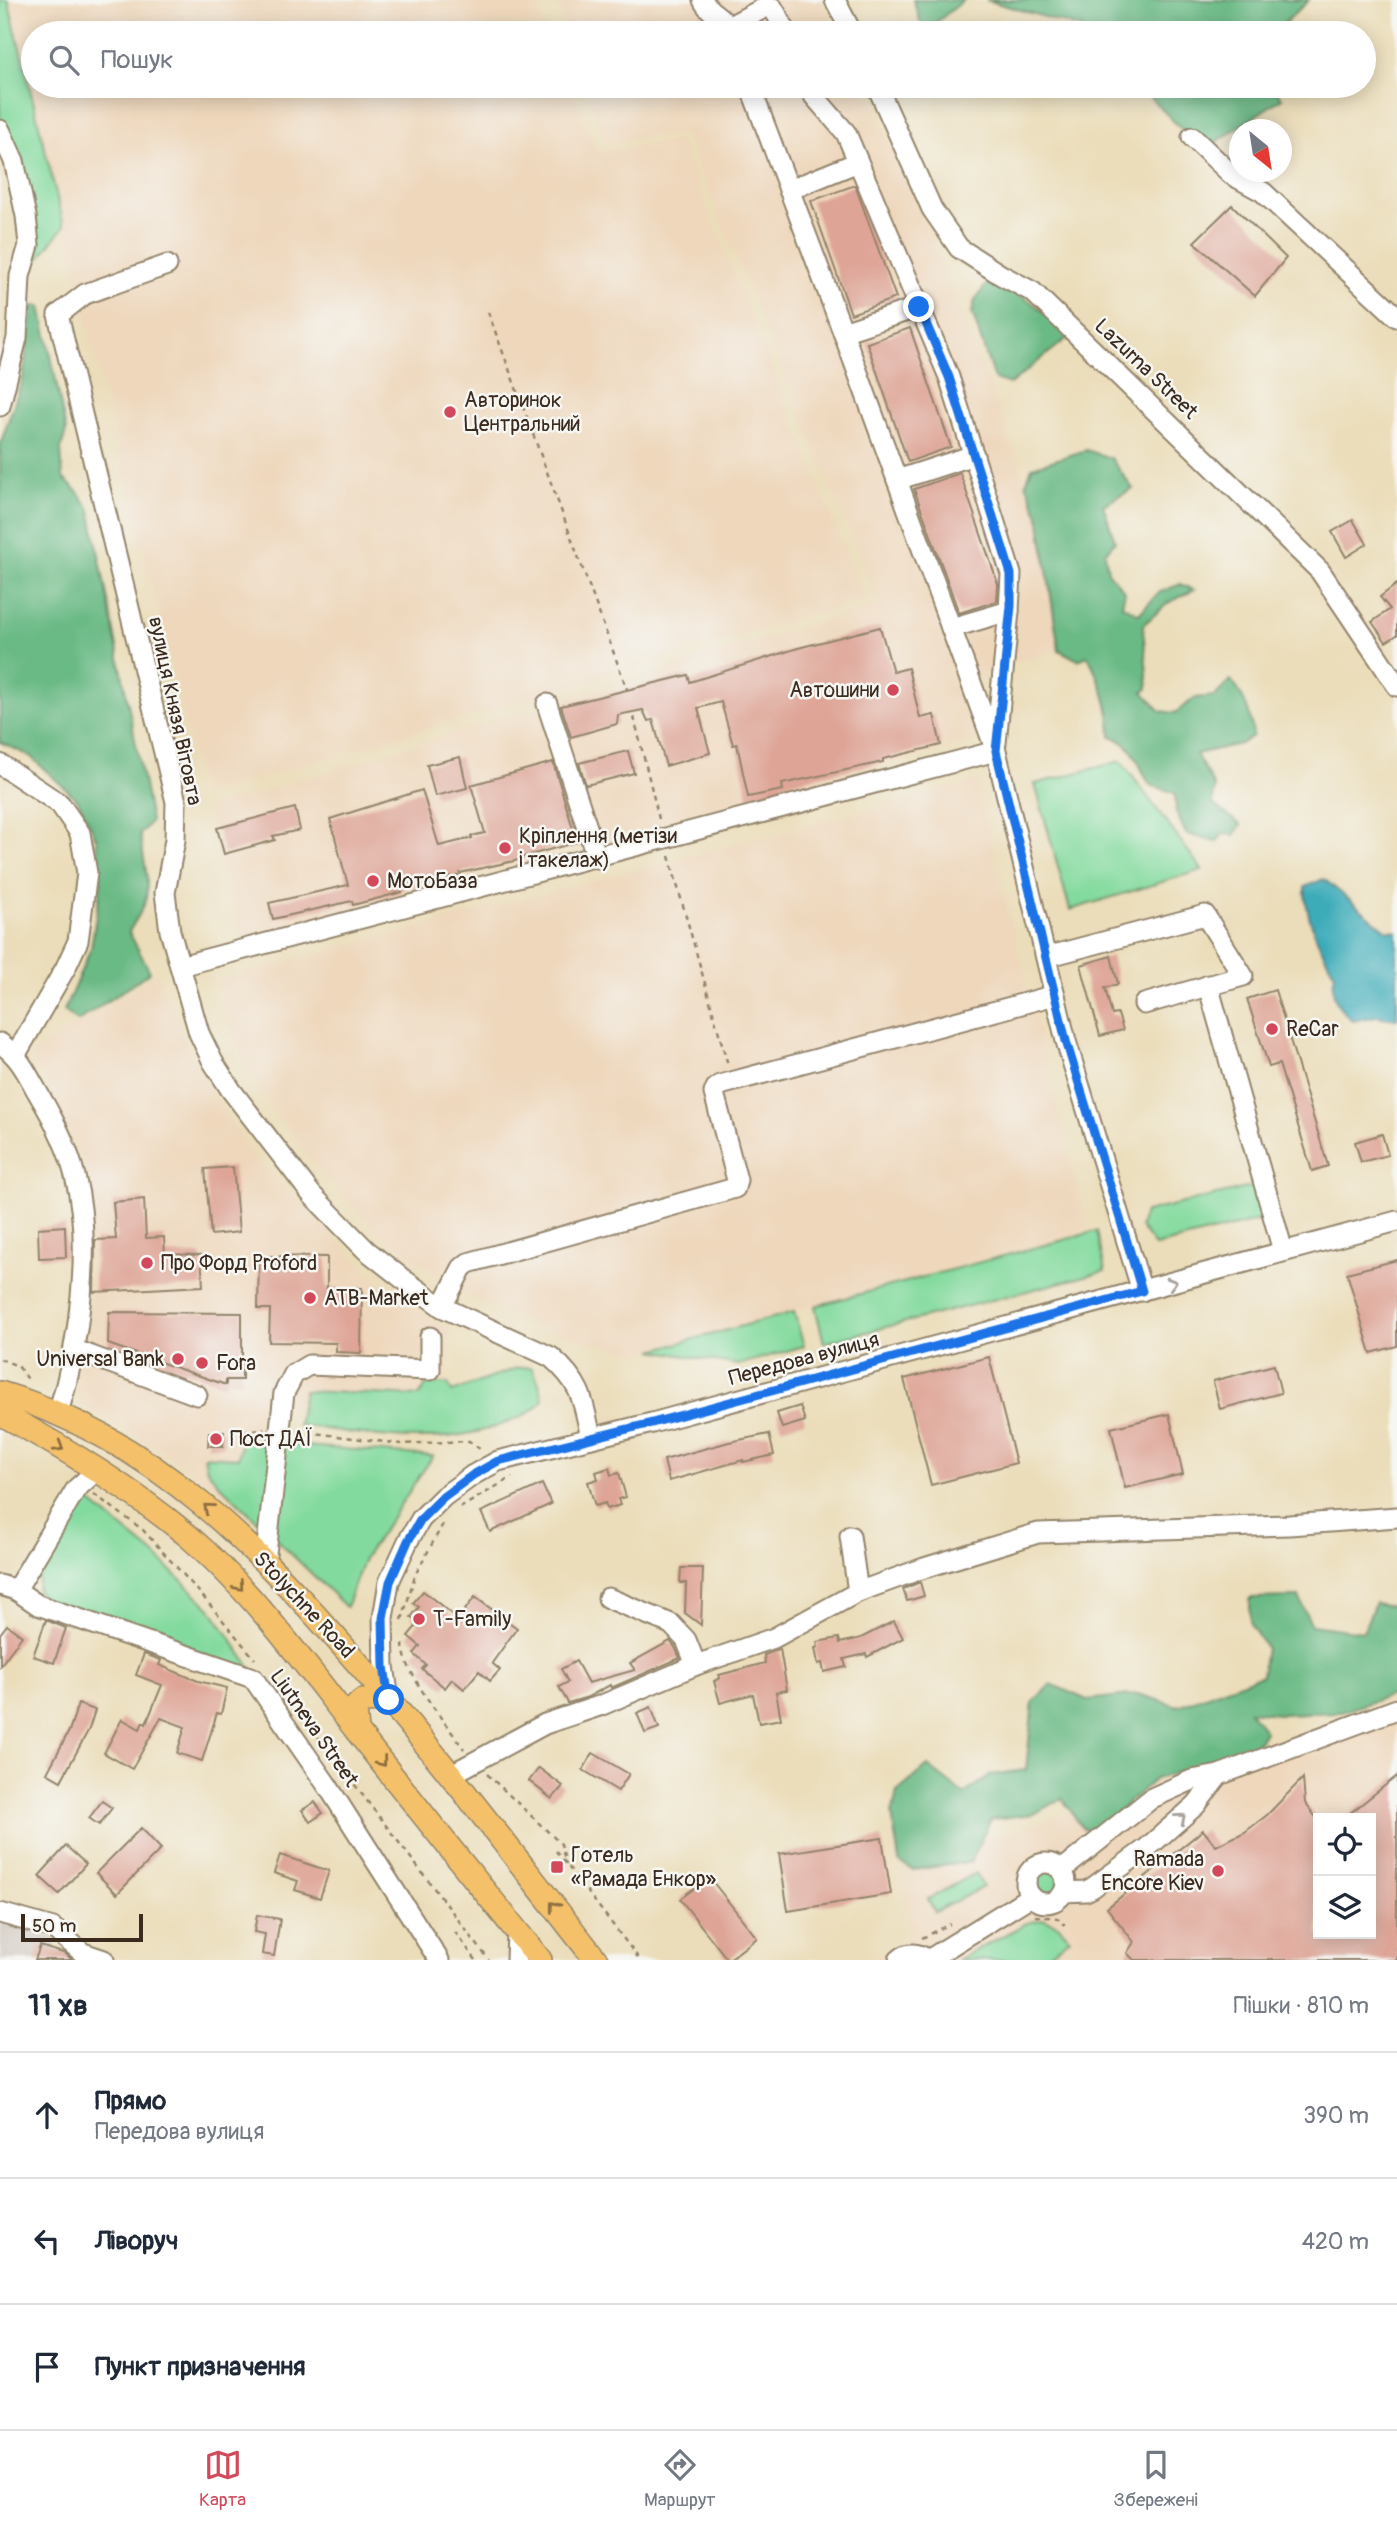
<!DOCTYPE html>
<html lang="uk">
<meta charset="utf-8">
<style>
:root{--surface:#fff;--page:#f2f2f3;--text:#1f2937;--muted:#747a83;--line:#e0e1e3;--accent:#d1495b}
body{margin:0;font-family:Pangolin,sans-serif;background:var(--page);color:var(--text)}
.controls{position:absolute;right:21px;bottom:21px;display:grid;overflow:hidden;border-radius:0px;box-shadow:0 4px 18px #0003}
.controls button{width:63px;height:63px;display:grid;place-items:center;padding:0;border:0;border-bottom:2px solid var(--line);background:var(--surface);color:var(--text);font:35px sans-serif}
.compass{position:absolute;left:1229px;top:119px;width:63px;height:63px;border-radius:50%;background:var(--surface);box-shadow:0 4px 18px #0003;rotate:150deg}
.scale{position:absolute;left:21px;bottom:18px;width:122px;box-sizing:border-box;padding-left:7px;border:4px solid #3b2a1e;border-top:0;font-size:19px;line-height:24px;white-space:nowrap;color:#3b2a1e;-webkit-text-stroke:5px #f6f6f2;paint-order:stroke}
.stop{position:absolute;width:21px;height:21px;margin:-16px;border:5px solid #1a73e8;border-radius:50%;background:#fff}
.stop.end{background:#1a73e8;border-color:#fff;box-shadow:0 2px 7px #0008}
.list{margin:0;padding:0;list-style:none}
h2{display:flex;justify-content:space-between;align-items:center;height:91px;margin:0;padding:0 28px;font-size:30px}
h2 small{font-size:23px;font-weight:400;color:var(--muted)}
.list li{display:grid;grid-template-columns:46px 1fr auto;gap:21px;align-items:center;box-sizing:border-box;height:126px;padding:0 28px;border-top:2px solid var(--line)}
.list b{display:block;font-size:26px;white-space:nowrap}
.list p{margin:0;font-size:23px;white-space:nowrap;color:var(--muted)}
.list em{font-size:23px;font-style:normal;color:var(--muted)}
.icon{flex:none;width:38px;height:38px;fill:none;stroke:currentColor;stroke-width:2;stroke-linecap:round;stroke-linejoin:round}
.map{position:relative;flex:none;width:1397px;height:1960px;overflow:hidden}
.search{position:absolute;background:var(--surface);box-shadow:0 4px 18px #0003;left:21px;right:21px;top:21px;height:77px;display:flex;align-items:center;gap:18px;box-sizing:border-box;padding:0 24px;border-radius:38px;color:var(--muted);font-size:26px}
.sheet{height:469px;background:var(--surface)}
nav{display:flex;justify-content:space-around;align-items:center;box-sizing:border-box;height:98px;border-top:2px solid var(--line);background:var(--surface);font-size:19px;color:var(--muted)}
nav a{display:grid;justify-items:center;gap:4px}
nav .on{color:var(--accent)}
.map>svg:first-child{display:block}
</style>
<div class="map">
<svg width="1397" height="1960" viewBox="0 0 1397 1960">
<rect width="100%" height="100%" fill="#f6f6f2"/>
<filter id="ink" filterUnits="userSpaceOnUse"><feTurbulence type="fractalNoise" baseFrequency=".0143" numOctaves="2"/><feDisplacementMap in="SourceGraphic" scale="14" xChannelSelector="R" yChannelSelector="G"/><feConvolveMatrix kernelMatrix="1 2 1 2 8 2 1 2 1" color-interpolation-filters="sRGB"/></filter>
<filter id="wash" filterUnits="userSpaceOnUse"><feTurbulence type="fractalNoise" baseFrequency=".00686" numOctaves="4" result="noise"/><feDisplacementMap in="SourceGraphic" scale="28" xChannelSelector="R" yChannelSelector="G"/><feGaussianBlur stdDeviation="1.57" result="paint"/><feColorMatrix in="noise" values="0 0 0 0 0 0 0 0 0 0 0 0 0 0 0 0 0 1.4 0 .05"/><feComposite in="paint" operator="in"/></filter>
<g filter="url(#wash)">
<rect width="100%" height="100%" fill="#ebddb9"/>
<g fill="#eed7bb" fill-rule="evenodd">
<polygon points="8,0 534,0 548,33 33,33 33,86 570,86 598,152 680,140 865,599 203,795"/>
<polygon points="556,0 820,0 836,33 567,33"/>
<polygon points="585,86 863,86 910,179 1039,516 1059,650 959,680 976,741 241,939 206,808 879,604 685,134 605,143"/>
<polygon points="976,781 1088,1230 636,1354 552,1332 463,1294 378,1233 317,1168 257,1088 236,1044 215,980"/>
<polygon points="158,972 195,1063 249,1151 378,1281 451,1330 445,1410 280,1402 264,1521 159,1449 80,1404 75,1391 92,1291 87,1168 30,1054"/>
<path d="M1397,1697V1960H878L877,1955L911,1937L901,1870ZM1318,1818H1371V1934H1318Z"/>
</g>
<polygon fill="#ccc2b9" points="0,1918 57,1939 55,1949 85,1960 0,1960"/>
<g fill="#83da9e" stroke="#5f825e" stroke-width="2">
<polygon points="0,0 8,0 64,226 27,274 23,163 0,120"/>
<polygon points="1121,761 1202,870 1070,910 1035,784"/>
<polygon points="1255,1186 1264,1219 1155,1246 1140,1227 1145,1212"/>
<polygon points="1097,1231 1105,1271 824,1343 815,1306"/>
<polygon points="794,1312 804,1346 738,1365 653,1350"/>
<path d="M531,1367L538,1380L543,1399C534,1413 522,1416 508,1422C439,1450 369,1435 298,1425L304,1391L419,1396L427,1384H448L452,1392L517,1368Z"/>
<polygon points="242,1441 433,1456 364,1559 346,1607 216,1481 207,1469 204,1456 238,1458"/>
<polygon points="84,1497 154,1554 211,1609 254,1673 56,1613 37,1591 41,1563"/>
<circle cx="1047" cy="1883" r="12"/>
<polygon points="976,1873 983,1887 935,1912 928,1899"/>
<polygon points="1044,1919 1058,1925 1070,1938 1043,1960 957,1960 1027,1923"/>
</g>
<g fill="#6aba85" stroke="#527252" stroke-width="2">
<polygon points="913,0 964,0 924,32"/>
<polygon points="986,0 1309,0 1274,33 1088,33 1082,28"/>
<polygon points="1139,86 1273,86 1282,98 1203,151"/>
<path d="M987,284C1022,288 1045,313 1070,336L1010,384L994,379L972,312L975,300Z"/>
<path d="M32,306H41L66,431L61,450L63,478L77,491L90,509L151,821L140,834C142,855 151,880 145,902C142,912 134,922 129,932L150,972L78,1021L64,1011L91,948L101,884L96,838L78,800L30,756L0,742V445L23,378Z"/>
<path d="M1086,450L1111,458L1133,489L1103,505L1115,541L1105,553L1108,572L1125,592L1122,605L1139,614L1158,593L1180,584L1194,590L1168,603L1143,625L1148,689L1143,692L1161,711L1175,713L1195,698L1215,696L1231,680C1245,698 1251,713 1253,736L1240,744L1196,754L1215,788L1212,803L1241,825L1234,835L1224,833L1216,842L1186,834L1176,812L1175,793L1150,785C1137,764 1136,745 1111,736C1111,707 1101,682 1088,656L1078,660L1059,650L1039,516L1026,483L1032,467Z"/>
<polygon points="1299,1597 1311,1625 1363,1632 1375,1603 1397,1607 1397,1693 1342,1712 1279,1714 1249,1711 1265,1731 1253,1751 1155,1779 1097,1831 1083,1829 1062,1798 1034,1814 991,1819 970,1862 912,1870 899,1861 892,1814 897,1792 928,1766 964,1794 990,1775 1026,1770 1033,1702 1051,1684 1087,1700 1138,1694 1178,1706 1262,1675 1266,1648 1250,1624 1250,1598"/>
</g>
<path fill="#3cacb9" stroke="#3c6b6c" stroke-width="2" d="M1324,879L1386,930L1397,931V1019L1376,1016L1353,1021C1337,1007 1329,995 1335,974C1320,948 1305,918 1305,887Z"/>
<g id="blocks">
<g fill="#dea496">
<polygon points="855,185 896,298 851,314 811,201"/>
<polygon points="1232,205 1286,258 1255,296 1194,242"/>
<polygon points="910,328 951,447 908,462 867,343"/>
<polygon points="960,473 998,584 997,601 959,613 914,489"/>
<polygon points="1353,520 1367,544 1346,557 1332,532"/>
<polygon points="1397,584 1397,635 1386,642 1372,622 1390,609 1380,597"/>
<polygon points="880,627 893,672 908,668 920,718 934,715 941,745 883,759 883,762 782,784 783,790 748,797 737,744 733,745 721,702 698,708 710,753 666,766 653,720 648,721 643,710 618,715 617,724 571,737 561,706 688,675 690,682 798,648"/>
<polygon points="628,751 634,773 586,785 579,763"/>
<polygon points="460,757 467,788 435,796 427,765"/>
<polygon points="553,762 577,842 523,857 523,859 460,873 461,875 401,889 402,892 353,905 352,901 273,919 269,903 348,885 330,819 422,790 439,846 472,838 471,836 485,833 471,785"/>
<polygon points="295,808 300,830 273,836 275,840 224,854 217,828"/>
<polygon points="1111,956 1118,984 1105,988 1112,1015 1118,1014 1123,1030 1100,1036 1081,965"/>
<polygon points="1275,990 1328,1166 1312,1171 1279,1064 1269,1067 1247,999"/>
<polygon points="1382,1134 1388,1155 1361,1162 1355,1142"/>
<polygon points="233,1167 239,1232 211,1235 205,1169"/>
<polygon points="144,1199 146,1238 164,1237 165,1254 201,1255 203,1286 94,1292 95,1240 116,1239 113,1202"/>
<polygon points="65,1226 66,1257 39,1258 38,1228"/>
<polygon points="259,1256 327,1257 327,1288 362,1288 361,1353 336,1352 336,1343 269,1342 270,1309 258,1309"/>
<polygon points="1397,1260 1397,1346 1371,1353 1347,1273"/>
<polygon points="109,1312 242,1313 242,1380 226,1380 226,1385 108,1344"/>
<polygon points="989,1357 1016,1463 931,1485 904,1379"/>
<polygon points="1274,1365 1281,1393 1220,1409 1213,1381"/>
<polygon points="800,1406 805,1421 782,1428 777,1413"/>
<polygon points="1169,1414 1183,1474 1125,1488 1111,1428"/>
<polygon points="209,1432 224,1432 223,1446 208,1446"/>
<polygon points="769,1434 774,1455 743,1462 743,1460 669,1481 664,1460 729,1442"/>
<polygon points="609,1468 611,1475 619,1473 626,1497 618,1499 620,1505 607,1509 605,1503 595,1506 588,1482 598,1479 596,1472"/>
<polygon points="542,1484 551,1504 490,1532 481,1512"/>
<polygon points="681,1568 703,1568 701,1625 685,1613 686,1583 680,1583"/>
<polygon points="920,1582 924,1596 907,1601 903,1589"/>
<polygon points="423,1591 458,1619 475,1597 517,1628 492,1663 500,1670 490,1681 479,1671 464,1689 452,1679 445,1688 422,1669 426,1665 414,1654 420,1646 408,1636 419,1623 411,1617 419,1607 413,1603"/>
<polygon points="46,1620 66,1628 54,1663 33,1656"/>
<polygon points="894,1621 903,1638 867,1657 866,1654 844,1659 846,1667 824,1672 822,1663 818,1664 815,1648 818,1647 817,1642 839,1638 840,1643 861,1638"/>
<polygon points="7,1625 22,1636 0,1666 0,1634"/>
<polygon points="670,1641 675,1647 680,1658 611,1688 610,1685 588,1697 568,1703 559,1687 568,1682 561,1669 576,1661 588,1683 635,1670 630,1663"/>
<polygon points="780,1649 787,1690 776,1692 781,1719 759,1723 753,1694 720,1703 714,1681 720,1678 719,1675 765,1663 764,1655"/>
<polygon points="144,1654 161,1660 159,1665 198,1681 227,1688 221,1714 217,1713 202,1761 177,1753 185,1727 161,1718 132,1769 104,1753 122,1719 140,1729 143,1722 146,1724 162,1685 136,1675"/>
<polygon points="78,1704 95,1710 89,1729 61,1781 47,1773 69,1731"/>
<polygon points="651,1707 659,1728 645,1733 637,1713"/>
<polygon points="593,1753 629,1774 618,1791 583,1770"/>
<polygon points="539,1768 563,1786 552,1799 529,1781"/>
<polygon points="1397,1776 1397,1960 1134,1960 1127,1953 1134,1942 1107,1908 1203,1830 1216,1846 1245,1832 1267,1815 1303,1778 1305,1803 1318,1820 1318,1934 1371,1934 1371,1818 1344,1818"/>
<polygon points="102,1801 112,1808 99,1825 89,1818"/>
<polygon points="315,1802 323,1813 310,1822 302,1810"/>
<polygon points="141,1828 161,1849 117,1894 96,1873"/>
<polygon points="882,1838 891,1894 788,1911 779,1854"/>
<polygon points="66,1846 86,1864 59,1894 39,1876"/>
<polygon points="280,1855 329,1871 320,1898 295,1890 298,1881 274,1873"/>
<polygon points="709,1877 757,1938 728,1960 680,1899"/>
<polygon points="257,1915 280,1919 274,1956 262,1954 265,1934 254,1932"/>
<polygon points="40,1946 66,1954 72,1960 35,1960"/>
</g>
</g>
</g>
<g filter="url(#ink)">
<use href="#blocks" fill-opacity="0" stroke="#93846c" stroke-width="2"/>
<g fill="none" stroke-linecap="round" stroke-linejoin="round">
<defs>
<g id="minor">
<path d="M703,0C710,16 722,12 730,33"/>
<polyline points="835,0 852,33"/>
<polyline points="728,27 764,8 773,8 787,33"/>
<polyline points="750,86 843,332 996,751 1066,1041 1142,1291"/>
<polyline points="809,86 814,96 846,133 949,377 1011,574 1009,611 951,628"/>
<polyline points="877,86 932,209 959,248 1001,275 1033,292 1320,571 1397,686"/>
<polyline points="0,130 14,161 26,216 29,245 20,276 17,338 0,406"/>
<polyline points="1192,137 1232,175 1263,192 1397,317"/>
<polyline points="789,190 858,162"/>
<path d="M167,265L85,294L58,315L176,802L175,840L165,893L170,931L199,1033L213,1062L231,1090L312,1195L366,1250L403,1279L442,1307L551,1357C582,1384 583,1400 591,1438"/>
<polyline points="843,332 919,307"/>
<polyline points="897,480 974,455"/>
<polyline points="547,704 597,858"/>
<polyline points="996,743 1009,611"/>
<polyline points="0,764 60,804 80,833 87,873 78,941 65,969 16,1054"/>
<polyline points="1046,957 1205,915 1243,976 1144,1004"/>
<polyline points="180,966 996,751"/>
<polyline points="1208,985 1283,1251"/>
<path d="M0,1043C20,1057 26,1072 38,1093C53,1118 68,1148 75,1176C93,1245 79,1346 58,1413"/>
<polyline points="442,1307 462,1268 468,1263 735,1188 737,1180 714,1093 716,1088 720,1085 1055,995"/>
<polyline points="75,1350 197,1395"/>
<polyline points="850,1536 858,1592"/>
<polyline points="265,1563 284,1393 294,1374 309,1365 430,1370 430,1337"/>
<polyline points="0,1585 16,1590 38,1605 253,1678 329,1788 439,1960"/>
<polyline points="16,1590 76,1489 97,1470"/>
<polyline points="608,1598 671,1624 686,1640 696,1665"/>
<polyline points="389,1700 384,1666 383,1618 389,1582 408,1541 421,1519 443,1497 473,1475 498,1461 652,1423 1397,1221"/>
<polyline points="450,1775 545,1724 602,1705 696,1665 774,1638 858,1592 924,1568 1038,1533 1289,1525 1397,1517"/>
<circle cx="1046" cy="1883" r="20"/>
<polyline points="1062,1870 1152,1798 1192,1780 1219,1775 1397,1709"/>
<polyline points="1064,1892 1086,1891 1092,1888 1147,1848 1196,1805 1219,1775"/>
<polyline points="0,1913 53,1928 83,1953 104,1960"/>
<polyline points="516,1960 517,1932"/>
<path d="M899,1960C908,1951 919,1953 928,1960"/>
<polyline points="928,1960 1031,1896"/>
</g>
<g id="major">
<path d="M0,1393C157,1438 264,1555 368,1675C447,1767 521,1865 596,1960"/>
<path d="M0,1413C65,1448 130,1488 187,1535C253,1592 304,1663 357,1731C417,1808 479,1884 540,1960"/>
<polyline points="357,1731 355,1708 362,1701 389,1700"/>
</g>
</defs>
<use href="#minor" stroke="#93846c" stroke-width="23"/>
<use href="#major" stroke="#93846c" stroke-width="26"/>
<g stroke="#93846c" stroke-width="2.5" stroke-dasharray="5 5" stroke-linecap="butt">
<polyline points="488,312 627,689"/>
<polyline points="634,717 660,823"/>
<polyline points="669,856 728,1065"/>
<polyline points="0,1359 18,1366 30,1382"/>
<polyline points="243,1431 264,1429"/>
<polyline points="298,1431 401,1444 469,1441 480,1449"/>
<polyline points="94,1494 143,1530 200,1593 255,1659"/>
<polyline points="460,1508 512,1477"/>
<polyline points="402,1620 415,1575 443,1524"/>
<path d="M403,1644C404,1675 446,1723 464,1749"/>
<polyline points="312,1729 489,1960"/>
<polyline points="487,1774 561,1844 566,1864"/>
<polyline points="556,1851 640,1960"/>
<polyline points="1035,1916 1057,1918 1065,1925"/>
<polyline points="455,1932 476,1960"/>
<polyline points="922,1938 950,1924"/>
</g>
<use href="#minor" stroke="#fff" stroke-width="19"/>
<use href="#major" stroke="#f4c16a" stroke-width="23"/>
</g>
<defs><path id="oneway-chevron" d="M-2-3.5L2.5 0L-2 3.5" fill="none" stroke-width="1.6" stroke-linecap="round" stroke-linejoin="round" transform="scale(1.75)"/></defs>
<g stroke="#a79f9a">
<use href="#oneway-chevron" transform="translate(1172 1283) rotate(-16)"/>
<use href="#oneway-chevron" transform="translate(1181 1818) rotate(-41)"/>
</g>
<g stroke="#8e6e40">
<use href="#oneway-chevron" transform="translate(59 1447) rotate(31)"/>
<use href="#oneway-chevron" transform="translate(208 1508) rotate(-139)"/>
<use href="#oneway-chevron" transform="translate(239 1586) rotate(49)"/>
<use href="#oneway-chevron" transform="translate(382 1762) rotate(52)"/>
<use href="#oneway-chevron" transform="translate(554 1906) rotate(-128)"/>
</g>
</g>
<g fill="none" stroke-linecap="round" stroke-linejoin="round" filter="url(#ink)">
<polyline stroke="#1a73e8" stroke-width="9" points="389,1700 384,1666 383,1618 390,1582 408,1541 421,1519 443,1497 473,1475 498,1461 652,1423 1142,1291 1066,1041 996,751 1011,606 1011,574 949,377 919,307"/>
</g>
<g fill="#d1495b" stroke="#f6f6f2" stroke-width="2.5">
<circle cx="450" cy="412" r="7"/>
<circle cx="893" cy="690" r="7"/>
<circle cx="505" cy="848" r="7"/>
<circle cx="373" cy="881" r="7"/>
<circle cx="1272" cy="1029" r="7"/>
<circle cx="147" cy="1263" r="7"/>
<circle cx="310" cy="1298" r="7"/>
<circle cx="178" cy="1359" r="7"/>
<circle cx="202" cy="1363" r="7"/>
<circle cx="216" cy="1439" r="7"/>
<circle cx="419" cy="1619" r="7"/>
<rect x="550" y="1860" width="14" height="14" rx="3.5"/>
<circle cx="1218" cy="1871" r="7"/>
</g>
<g text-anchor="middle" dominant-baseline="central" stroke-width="5" stroke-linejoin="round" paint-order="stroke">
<g font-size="21" fill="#3b2a1e" stroke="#f6f6f2">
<text transform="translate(1146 369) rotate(44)">Lazurna Street</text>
<text transform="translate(175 711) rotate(78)">вулиця Князя Вітовта</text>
<text transform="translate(804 1359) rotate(-15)">Передова вулиця</text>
<text transform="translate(304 1605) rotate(47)">Stolychne Road</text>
<text transform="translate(314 1728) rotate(55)">Liutneva Street</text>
</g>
<g font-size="21" fill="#3b2a1e" stroke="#f6f6f2" text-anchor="start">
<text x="464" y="400">Авторинок<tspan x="464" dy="24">Центральний</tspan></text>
<text x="879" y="690" text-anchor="end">Автошини</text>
<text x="519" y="836">Кріплення (метізи<tspan x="519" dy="24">і такелаж)</tspan></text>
<text x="387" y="881">МотоБаза</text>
<text x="1286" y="1029">ReCar</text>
<text x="161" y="1263">Про Форд Proford</text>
<text x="324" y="1298">ATB-Market</text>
<text x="164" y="1359" text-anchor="end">Universal Bank</text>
<text x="216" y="1363">Fora</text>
<text x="230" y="1439">Пост ДАЇ</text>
<text x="433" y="1619">T-Family</text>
<text x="571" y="1855">Готель<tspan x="571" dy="24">«Рамада Енкор»</tspan></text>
<text x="1204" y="1859" text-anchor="end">Ramada<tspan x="1204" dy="24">Encore Kiev</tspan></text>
</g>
</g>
</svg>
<div class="controls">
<button><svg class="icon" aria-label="locate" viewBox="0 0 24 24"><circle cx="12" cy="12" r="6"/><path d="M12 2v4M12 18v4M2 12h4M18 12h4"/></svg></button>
<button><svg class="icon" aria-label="layers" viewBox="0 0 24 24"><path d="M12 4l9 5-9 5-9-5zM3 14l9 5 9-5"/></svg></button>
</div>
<svg class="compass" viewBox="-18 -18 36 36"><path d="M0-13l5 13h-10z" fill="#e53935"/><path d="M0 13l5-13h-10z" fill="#747a83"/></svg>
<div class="scale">50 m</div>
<div class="stop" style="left:389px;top:1700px"></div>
<div class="stop end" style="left:919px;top:307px"></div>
<div class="search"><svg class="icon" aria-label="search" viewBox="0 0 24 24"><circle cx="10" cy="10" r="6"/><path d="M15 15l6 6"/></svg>Пошук</div>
</div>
<section class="sheet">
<h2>11 хв<small>Пішки · 810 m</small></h2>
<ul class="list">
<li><svg class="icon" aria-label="ahead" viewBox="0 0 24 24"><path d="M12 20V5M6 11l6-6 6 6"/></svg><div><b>Прямо</b><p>Передова вулиця</p></div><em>390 m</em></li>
<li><svg class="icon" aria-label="left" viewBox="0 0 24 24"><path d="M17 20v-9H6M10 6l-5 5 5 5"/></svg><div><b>Ліворуч</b></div><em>420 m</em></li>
<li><svg class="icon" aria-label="arrive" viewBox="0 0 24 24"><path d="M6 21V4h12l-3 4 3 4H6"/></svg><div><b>Пункт призначення</b></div></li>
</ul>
</section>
<nav>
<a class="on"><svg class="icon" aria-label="map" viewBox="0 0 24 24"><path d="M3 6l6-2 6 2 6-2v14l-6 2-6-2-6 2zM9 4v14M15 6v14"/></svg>Карта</a>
<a><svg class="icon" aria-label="directions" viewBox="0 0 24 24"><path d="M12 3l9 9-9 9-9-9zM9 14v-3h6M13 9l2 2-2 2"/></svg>Маршрут</a>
<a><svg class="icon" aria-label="saved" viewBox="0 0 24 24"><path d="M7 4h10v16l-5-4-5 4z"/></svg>Збережені</a>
</nav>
